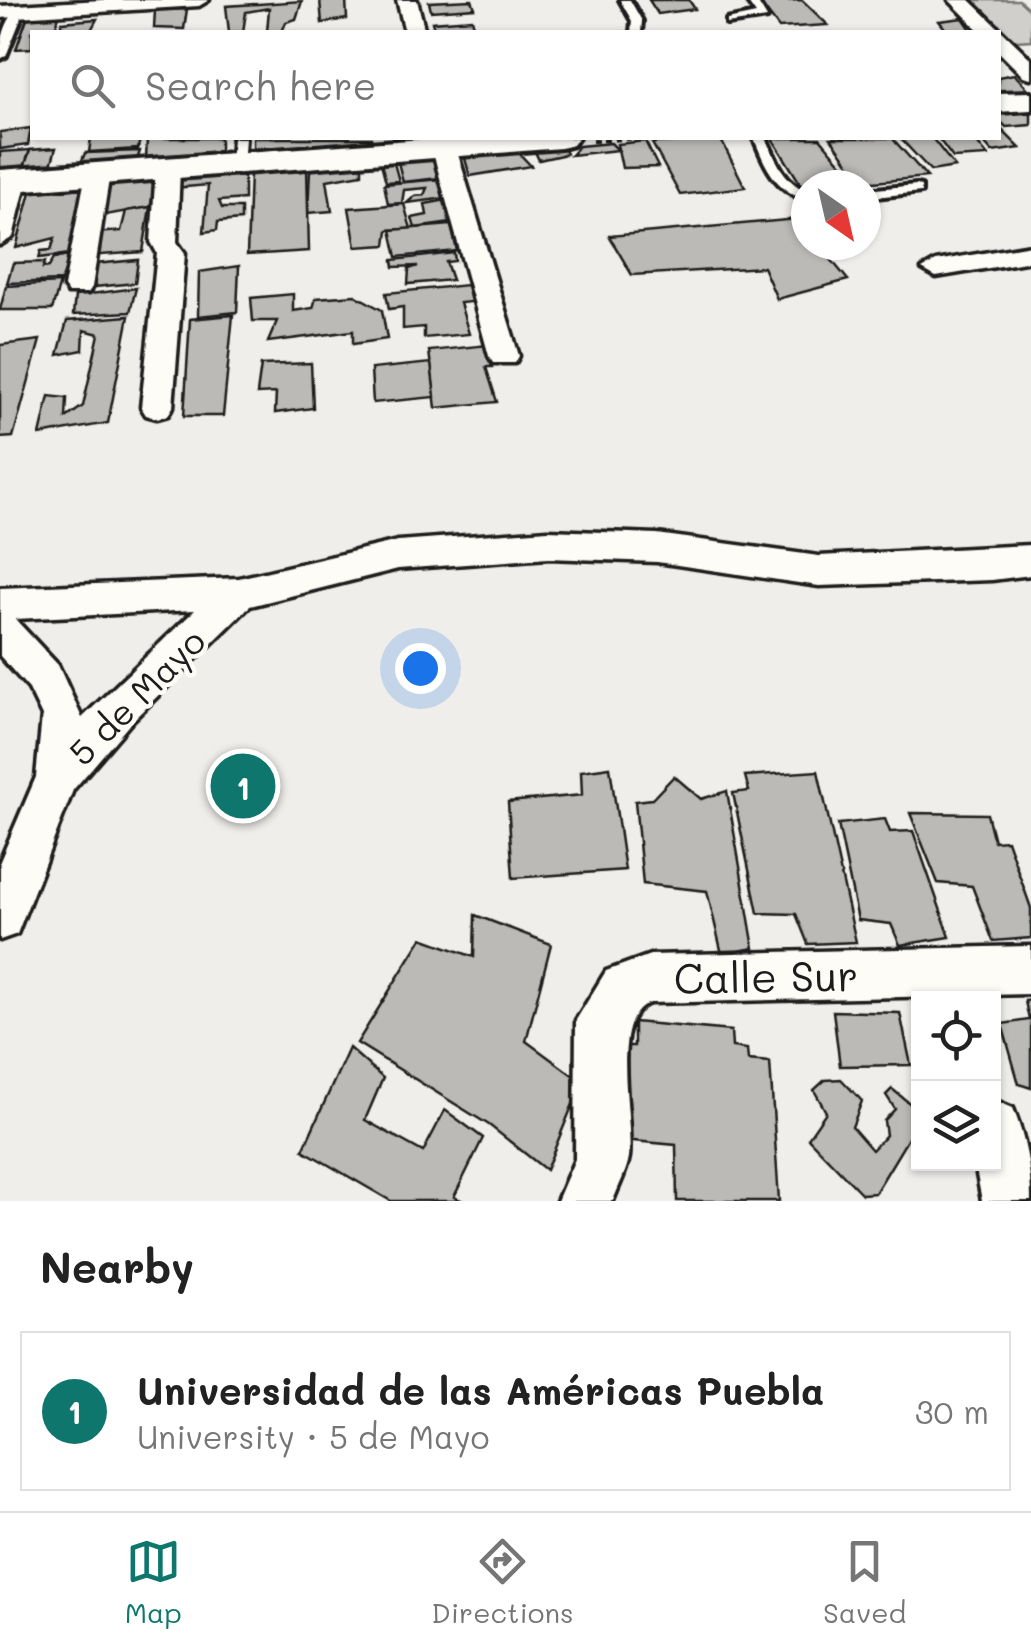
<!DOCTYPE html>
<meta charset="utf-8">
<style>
:root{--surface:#fff;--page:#f2f2f2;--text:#222;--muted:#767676;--line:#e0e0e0;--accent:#0f766e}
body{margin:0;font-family:Mali,sans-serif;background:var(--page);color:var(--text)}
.controls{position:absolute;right:30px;bottom:30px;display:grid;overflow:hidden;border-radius:0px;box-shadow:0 2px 8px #0004}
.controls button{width:90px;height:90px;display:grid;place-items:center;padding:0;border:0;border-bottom:2px solid var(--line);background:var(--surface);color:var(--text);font:50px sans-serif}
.compass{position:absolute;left:791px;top:170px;width:90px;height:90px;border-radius:50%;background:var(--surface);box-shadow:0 2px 8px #0004;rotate:146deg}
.you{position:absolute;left:420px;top:668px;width:35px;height:35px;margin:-25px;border:8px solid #fff;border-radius:50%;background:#1a73e8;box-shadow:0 0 0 15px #1a73e833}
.badge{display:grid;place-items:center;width:65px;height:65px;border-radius:50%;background:var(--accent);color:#fff;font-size:32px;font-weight:700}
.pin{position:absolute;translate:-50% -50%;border:5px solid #fff;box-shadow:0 2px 10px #0006}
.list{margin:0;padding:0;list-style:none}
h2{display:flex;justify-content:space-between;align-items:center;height:130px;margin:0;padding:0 40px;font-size:42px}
h2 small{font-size:32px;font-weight:400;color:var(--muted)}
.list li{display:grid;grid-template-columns:65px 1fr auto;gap:30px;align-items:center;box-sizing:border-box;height:160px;margin:0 20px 20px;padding:0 20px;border:2px solid var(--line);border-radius:0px}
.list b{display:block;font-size:38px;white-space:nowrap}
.list p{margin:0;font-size:32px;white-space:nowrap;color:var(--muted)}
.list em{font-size:32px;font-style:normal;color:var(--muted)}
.icon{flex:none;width:55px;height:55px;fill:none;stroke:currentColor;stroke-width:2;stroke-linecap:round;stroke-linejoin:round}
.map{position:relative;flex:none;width:1031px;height:1201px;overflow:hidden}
.search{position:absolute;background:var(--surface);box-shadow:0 2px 8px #0004;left:30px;right:30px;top:30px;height:110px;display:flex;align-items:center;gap:25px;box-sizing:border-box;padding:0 35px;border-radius:0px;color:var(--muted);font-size:38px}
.sheet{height:310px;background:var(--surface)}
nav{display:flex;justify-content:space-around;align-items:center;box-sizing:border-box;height:140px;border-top:2px solid var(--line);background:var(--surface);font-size:28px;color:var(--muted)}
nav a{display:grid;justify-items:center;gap:5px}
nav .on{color:var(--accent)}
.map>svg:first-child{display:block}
</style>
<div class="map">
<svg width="1031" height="1201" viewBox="0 0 1031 1201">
<rect width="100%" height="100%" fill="#f0eeea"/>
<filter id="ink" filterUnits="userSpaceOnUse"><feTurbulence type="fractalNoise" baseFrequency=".01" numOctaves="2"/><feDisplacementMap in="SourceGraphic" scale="20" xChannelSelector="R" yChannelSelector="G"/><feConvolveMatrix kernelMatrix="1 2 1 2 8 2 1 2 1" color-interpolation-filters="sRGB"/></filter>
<g filter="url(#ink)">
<polygon fill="#d0cfcc" stroke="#767674" stroke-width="2.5" points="972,0 1019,0 1031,11 1031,40 1016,41"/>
<g fill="#bbbab6" stroke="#1c1c1c" stroke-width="2.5">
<polygon points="320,0 346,0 347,19 322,23"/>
<polygon points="472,0 475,8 431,11 429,2"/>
<polygon points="649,0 689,0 695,9 658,14"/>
<polygon points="802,0 828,25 779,28 759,2"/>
<polygon points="302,1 296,19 286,22 282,32 267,32 269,8 246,12 243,32 229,32 226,6"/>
<polygon points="187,9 184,29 154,28 155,10"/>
<polygon points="59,16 54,32 32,32 32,48 16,49 27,18"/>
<polygon points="963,18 973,32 948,32 939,21"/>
<polygon points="97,19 90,32 59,32 62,22"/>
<polygon points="472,19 476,32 435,32 432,22"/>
<polygon points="1014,74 1031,92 998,95 998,77"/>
<polygon points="1031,110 1031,125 1006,127 998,119 998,113"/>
<polygon points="998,126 1020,148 992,152 980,138 998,138"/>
<polygon points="31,128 28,145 0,149 0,132"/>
<polygon points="91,138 140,138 138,149 89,152"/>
<polygon points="147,138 220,138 220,151 146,159"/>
<polygon points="253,138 371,138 374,145 253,148"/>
<polygon points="772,138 820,138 859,184 806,185 805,191"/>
<polygon points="831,138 892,138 927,177 863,183"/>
<polygon points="900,138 932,138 955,167 931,171"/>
<polygon points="938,138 973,138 988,156 953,158"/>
<polygon points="721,140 745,187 680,195 652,143"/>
<polygon points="645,141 658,167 622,168 617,144"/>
<polygon points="611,143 618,150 571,155 579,146"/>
<polygon points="56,148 51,165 24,167 30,150"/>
<polygon points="565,149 566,154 539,160 534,150"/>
<polygon points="30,150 24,167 0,169 0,152"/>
<polygon points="140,151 137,160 80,165 85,153"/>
<polygon points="517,151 531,166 470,176 464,155"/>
<polygon points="434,159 439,178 403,182 398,162"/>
<polygon points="362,163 362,174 327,180 332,211 308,213 310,169"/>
<polygon points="381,163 394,163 399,181 386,182"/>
<polygon points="307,167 309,251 247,255 250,173"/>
<polygon points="244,174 244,199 219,201 222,208 241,208 241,220 218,222 217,230 204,232 208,185 173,188 176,179"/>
<polygon points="442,179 447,198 407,203 415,196 424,195 427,188 404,190 402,203 388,204 384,184"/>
<polygon points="158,181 150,207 100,216 101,185"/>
<polygon points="85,188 70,254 39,258 41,251 51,250 55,238 16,248 31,192"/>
<polygon points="447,200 451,223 415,228 412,218 427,215 425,204"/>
<polygon points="404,204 411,229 388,230 386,245 356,247 349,208"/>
<polygon points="150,207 143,252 87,256 93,233 121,231 126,211"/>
<polygon points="798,219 806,229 806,245 819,245 848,280 777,299 763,267 632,275 609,236"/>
<polygon points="451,225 457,251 397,257 391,230"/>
<polygon points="454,253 455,261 446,262 452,280 408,284 409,269 418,266 394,267 393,260"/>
<polygon points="71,256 61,281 7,283 13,263 45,262 43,268 49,267 54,258"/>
<polygon points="138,260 135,283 84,288 95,264"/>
<polygon points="239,266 237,312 198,316 199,272"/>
<polygon points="60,283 52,310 0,310 6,286"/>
<polygon points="467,285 471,302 460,303 469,334 424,338 424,327 403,329 403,307 389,309 386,293"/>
<polygon points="136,288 130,312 73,315 75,296"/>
<polygon points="293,294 293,311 313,308 316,298 355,295 382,310 387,339 353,344 353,331 268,342 277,321 253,321 251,298"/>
<polygon points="233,315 223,416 184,416 190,319"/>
<polygon points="129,316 108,423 40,435 49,396 67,398 66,418 83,406 99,334 84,330 83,350 58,355 67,321"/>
<polygon points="40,340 13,437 0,438 0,345"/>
<polygon points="488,345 492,367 486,367 497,402 436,408 429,351"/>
<polygon points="311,363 313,408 275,413 276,393 257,394 261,365"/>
<polygon points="431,363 435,397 373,403 371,369"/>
<polygon points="610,767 625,870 513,878 508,802 582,795 581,771"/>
<polygon points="818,771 856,942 808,944 796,914 758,913 733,793 749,791 745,776"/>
<polygon points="674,776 701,799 727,791 754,948 722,954 707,891 643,884 635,801 652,799"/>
<polygon points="910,813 987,814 994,841 1007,840 1031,908 1031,938 993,941 972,886 938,883"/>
<polygon points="885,819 890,832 913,831 950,937 900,945 891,924 858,920 838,824"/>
<polygon points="475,915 551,944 526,1041 582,1082 546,1170 489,1125 357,1043 422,938 474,957"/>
<polygon points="1031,1000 1031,1088 1019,1084 1002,1024 1029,1020 1025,1001"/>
<polygon points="833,1011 900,1013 911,1065 840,1066"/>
<polygon points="634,1022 731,1031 732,1047 747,1049 748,1060 770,1062 779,1201 677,1201 676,1145 623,1140 624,1046 634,1046"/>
<polygon points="349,1048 383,1078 365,1120 423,1152 445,1110 483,1138 454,1197 463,1201 391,1201 303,1150"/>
<polygon points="841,1079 862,1101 852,1127 872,1150 886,1135 884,1121 895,1109 886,1095 892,1089 918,1110 918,1122 875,1193 862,1194 808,1138 826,1112 814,1090 825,1080"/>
</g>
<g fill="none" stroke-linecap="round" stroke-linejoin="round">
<defs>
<g id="lane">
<polygon points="620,0 630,0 642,21 641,32 631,32 632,21"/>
<polygon points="746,0 756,0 767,18 727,24 727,20 756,14"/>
<path d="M19,8L24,11L6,56L0,59C0,42 5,19 19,8Z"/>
<polygon points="233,138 245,138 243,166 231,163"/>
<path d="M754,138H766C776,160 783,180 806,191V200C775,190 765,166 754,138Z"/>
<polygon points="916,185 921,186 921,192 866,198 866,190"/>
</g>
<g id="street">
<polygon points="101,0 209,0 199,6 0,18 0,6"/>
<polygon points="397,0 417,0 425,32 405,32"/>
<polygon points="949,0 970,0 1031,59 1031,78 1023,76 998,51 998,32 981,32"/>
<polygon points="429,138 453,138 519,356 515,363 493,363 489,356"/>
<polygon points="168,161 180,168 177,242 185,253 173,407 168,415 157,418 146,415 141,407 157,253 151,242 156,168"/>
<polygon points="98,166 110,173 92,287 88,293 68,293 64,287 86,173"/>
<polygon points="15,173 27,180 13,237 0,245 0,189 6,175"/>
<polygon points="1031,245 1031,261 936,277 922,269 936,261"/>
<path d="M548,530L657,534L819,556L1031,545V575L992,580L819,586L657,562L548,558L398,569L250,606L133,720L73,790L17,934L0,940V861L36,777L42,716L29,689L0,656V588L239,578L398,541ZM195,610L82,718L58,665L15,619Z"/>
<path d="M1031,946V994L650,1003C607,1018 634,1119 629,1157C627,1171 618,1187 613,1201H557L575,1159L576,1020L606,971L650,955Z"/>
<path d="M994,1100L1013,1108C1025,1138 1031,1168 1031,1201H982L975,1164H994Z"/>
</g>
<g id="secondary">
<polygon points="1031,92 1031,110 998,112 998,93"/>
<polygon points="436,138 578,138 573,145 561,148 0,192 0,170"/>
</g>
</defs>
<use href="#lane" stroke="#1c1c1c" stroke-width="8"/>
<use href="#street" stroke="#1c1c1c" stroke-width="7"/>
<use href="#secondary" stroke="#1c1c1c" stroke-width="8"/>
<polyline stroke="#1c1c1c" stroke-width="4" stroke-dasharray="6 5" stroke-linecap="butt" points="592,141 641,138"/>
<use href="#lane" fill="#fdfcf7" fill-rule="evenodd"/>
<use href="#street" fill="#fdfcf7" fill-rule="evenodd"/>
<use href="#secondary" fill="#fdfcf7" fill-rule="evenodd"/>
</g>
</g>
<g text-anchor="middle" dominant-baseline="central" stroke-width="9" stroke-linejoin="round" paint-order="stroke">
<g font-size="35" fill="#1c1c1c" stroke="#fdfcf7">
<text transform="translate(136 696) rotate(-45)">5 de Mayo</text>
</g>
<g font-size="42" fill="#1c1c1c" stroke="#fdfcf7">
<text transform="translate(766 976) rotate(-1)">Calle Sur</text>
</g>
</g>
</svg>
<div class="controls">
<button><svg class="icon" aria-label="locate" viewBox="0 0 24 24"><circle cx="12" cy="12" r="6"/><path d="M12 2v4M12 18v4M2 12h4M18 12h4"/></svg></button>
<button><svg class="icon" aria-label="layers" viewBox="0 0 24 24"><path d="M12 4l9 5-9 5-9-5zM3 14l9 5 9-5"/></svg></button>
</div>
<svg class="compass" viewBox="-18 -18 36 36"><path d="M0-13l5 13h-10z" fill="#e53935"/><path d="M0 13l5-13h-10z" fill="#767676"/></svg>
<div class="you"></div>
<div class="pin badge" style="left:243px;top:786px">1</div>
<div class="search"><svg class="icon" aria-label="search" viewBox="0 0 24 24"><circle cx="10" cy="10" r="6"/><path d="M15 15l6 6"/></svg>Search here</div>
</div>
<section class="sheet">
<h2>Nearby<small></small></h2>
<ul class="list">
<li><span class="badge">1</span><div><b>Universidad de las Américas Puebla</b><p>University · 5 de Mayo</p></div><em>30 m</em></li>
</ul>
</section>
<nav>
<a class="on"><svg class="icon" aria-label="map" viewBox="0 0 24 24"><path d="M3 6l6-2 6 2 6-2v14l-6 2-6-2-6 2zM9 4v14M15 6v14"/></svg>Map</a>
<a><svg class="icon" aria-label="directions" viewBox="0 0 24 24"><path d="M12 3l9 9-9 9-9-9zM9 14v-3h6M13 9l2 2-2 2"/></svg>Directions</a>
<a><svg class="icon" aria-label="saved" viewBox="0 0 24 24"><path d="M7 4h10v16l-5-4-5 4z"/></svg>Saved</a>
</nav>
